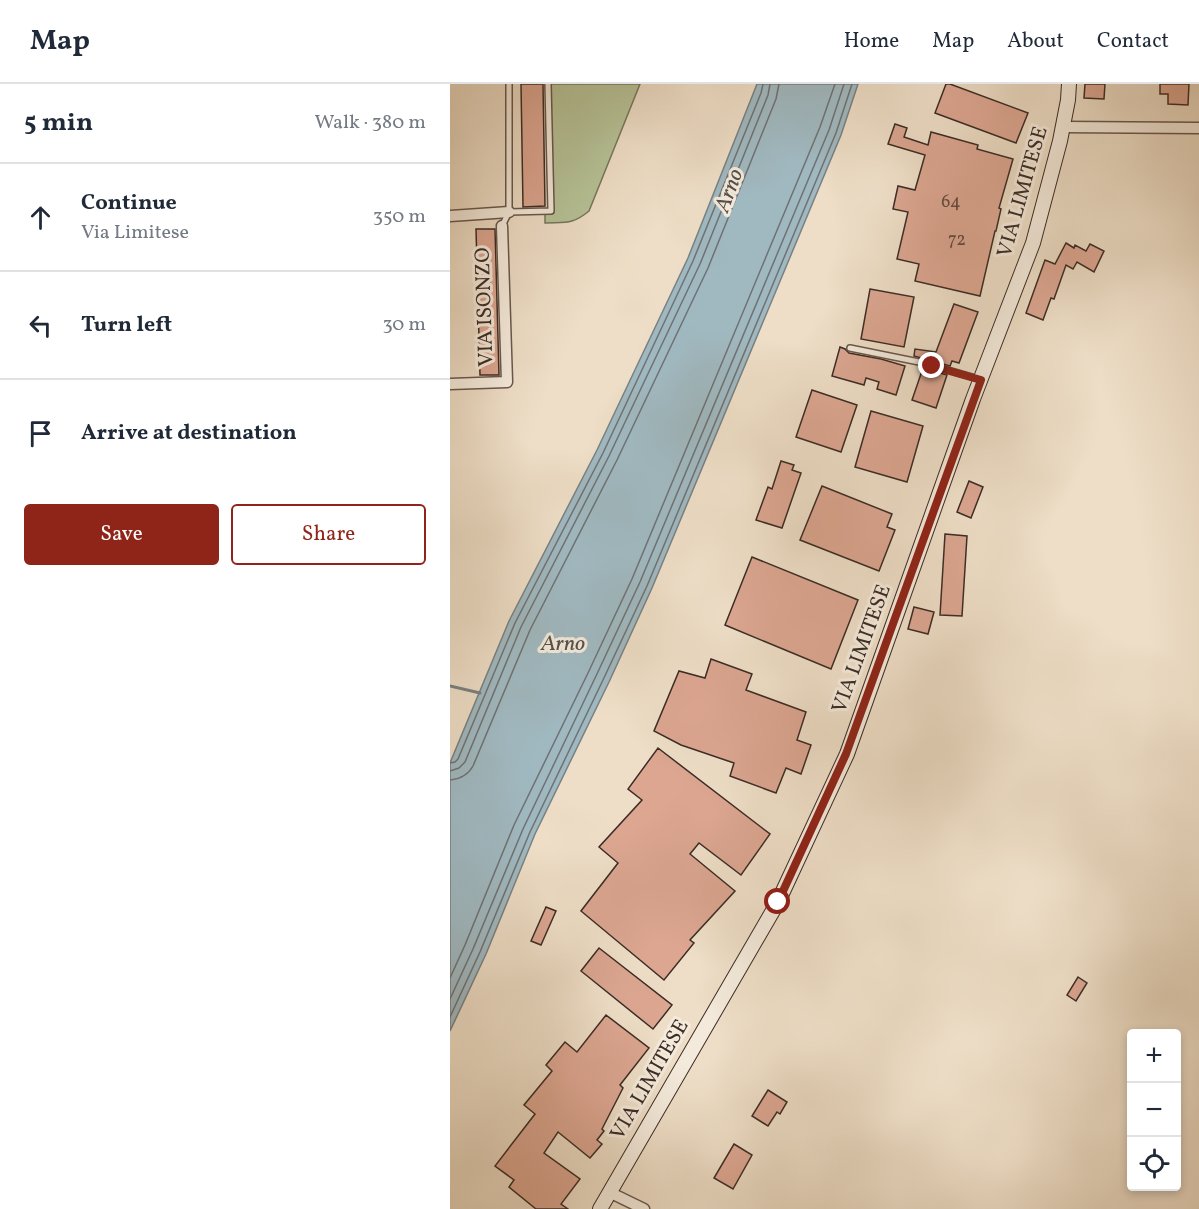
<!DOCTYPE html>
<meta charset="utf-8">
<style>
:root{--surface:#fff;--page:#f6f6f7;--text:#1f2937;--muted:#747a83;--line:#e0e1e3;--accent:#8f2418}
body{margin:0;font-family:Vollkorn,serif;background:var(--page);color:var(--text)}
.controls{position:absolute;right:18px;bottom:18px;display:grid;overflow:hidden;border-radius:6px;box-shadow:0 3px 9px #0003}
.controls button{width:54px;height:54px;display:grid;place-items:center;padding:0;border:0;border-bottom:2px solid var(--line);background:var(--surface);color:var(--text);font:30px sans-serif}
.stop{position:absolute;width:18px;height:18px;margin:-14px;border:4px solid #8f2418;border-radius:50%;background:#fff}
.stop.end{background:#8f2418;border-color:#fff;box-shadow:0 2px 6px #0008}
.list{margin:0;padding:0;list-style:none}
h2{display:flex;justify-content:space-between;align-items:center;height:78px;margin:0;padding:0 24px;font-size:26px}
h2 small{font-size:20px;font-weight:400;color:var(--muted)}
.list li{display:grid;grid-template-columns:39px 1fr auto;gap:18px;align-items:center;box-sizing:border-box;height:108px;padding:0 24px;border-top:2px solid var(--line)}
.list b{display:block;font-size:22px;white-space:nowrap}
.list p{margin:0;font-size:20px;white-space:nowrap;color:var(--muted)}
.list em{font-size:20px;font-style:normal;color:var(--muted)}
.actions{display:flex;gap:12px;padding:18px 24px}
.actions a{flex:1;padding:14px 0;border:2px solid var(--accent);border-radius:6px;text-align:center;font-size:21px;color:var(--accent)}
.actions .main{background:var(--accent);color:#fff}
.icon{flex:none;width:33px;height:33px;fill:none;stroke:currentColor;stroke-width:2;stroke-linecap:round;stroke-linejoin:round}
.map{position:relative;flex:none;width:749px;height:1125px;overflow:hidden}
header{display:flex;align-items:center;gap:36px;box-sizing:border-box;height:84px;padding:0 30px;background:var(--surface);border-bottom:2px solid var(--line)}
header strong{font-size:28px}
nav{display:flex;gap:33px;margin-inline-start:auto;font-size:21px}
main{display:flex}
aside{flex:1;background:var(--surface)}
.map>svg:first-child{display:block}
</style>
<header>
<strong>Map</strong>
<nav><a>Home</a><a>Map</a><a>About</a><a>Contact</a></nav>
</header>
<main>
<aside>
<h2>5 min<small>Walk · 380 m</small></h2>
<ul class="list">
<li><svg class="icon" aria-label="ahead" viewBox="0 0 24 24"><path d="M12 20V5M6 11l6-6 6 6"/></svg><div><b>Continue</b><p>Via Limitese</p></div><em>350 m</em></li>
<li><svg class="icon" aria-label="left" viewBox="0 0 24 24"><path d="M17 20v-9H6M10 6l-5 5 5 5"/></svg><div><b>Turn left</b></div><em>30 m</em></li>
<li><svg class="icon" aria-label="arrive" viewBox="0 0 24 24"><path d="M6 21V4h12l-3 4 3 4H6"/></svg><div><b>Arrive at destination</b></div></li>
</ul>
<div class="actions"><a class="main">Save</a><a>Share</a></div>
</aside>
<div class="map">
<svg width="749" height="1125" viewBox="0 0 749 1125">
<rect width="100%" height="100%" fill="#eedec7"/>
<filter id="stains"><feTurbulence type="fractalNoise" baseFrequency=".00333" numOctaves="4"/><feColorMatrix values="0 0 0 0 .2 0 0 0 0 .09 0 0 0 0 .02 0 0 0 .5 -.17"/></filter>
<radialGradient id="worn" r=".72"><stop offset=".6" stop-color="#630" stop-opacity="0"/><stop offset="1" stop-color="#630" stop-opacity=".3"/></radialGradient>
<path fill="#b6c297" stroke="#78775e" stroke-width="1.5" d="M98,0H190L139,127C122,141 116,138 95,139V127H101Z"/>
<polygon fill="#a0b9c1" stroke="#788183" stroke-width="1.5" points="307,0 408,0 391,51 202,504 159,598 85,750 36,870 0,947 0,679 59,537 147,366 238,174"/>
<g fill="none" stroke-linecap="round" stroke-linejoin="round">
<g stroke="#6e7274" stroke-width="1.5">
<polyline points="0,679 5,678 8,675 65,539 153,369 243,177 311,9 313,0"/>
<polyline points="0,687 9,684 15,678 71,543 159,372 250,180 318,11 320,0"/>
<path d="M0,696C11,695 18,691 23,682L80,546L167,376L258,184L326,15L329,0"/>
<polyline points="0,894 15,861 64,741 138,589 182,495 370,43 385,0"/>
<polyline points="0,915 23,865 73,745 146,592 190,498 379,46 394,0"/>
<polyline points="0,933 30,868 80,748 153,596 197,502 386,49 402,0"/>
</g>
<polyline stroke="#788183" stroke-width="3" points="0,602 30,609"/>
</g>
<g fill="#dca691" stroke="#3b2c26" stroke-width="1.5">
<polygon points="71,0 93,0 95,122 73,123"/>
<polygon points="496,0 500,0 578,29 566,59 485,29"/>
<polygon points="635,0 655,0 654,15 634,14"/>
<polygon points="710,0 739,0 738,21 718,20 718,10 710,10"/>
<polygon points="445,40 457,44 454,53 478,61 481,48 528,61 527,65 563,75 549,124 551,125 546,147 545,147 530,212 465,197 469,180 447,175 458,128 443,125 448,102 465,106 475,71 438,60"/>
<polygon points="26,145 45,145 49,291 30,291"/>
<polygon points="616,159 624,164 625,161 636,167 640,160 654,167 644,188 627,178 623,185 616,181 604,215 601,214 593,236 576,229 595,176 605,180"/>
<polygon points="420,205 464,213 454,263 411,255"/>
<polygon points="504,220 528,228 509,279 502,277 500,282 464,272 465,265 486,268"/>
<polygon points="390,263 395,265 399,269 431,275 455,282 446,311 427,305 429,298 416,294 414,301 382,292"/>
<polygon points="473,284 497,291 486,324 462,316"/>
<polygon points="362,306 407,321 391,368 346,353"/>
<polygon points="421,327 473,342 457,398 405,383"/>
<polygon points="331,377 344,381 342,386 351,389 332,444 306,436 318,403 322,405"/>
<polygon points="519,397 533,403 521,434 507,428"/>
<polygon points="372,402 442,430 437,443 445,446 429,487 350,456"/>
<polygon points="495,450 517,452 512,532 490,531"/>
<polygon points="302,473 408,516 381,585 275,541"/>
<polygon points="464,523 484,528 478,550 458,545"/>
<polygon points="261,575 302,590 296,606 356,628 347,656 361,661 351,690 336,684 326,709 280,692 284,679 231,661 204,647 229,587 255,594"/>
<polygon points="208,664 320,750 291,791 249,759 240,770 285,807 240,856 244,859 214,896 131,827 168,779 149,763 192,716 178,705"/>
<polygon points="96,823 106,827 91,861 81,857"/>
<polygon points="149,864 222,921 203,945 131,887"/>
<polygon points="628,893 637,899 626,917 617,911"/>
<polygon points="156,931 199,964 170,1001 173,1004 152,1045 154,1047 147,1056 152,1060 140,1074 108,1048 94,1069 130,1095 111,1120 118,1125 86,1125 59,1103 64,1096 45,1082 85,1030 74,1021 102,987 96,981 115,958 127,968"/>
<polygon points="318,1006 337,1018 330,1030 327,1028 318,1042 302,1032"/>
<polygon points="284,1060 302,1071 283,1105 264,1094"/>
</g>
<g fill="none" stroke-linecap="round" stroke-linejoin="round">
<defs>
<g id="service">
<polyline points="59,128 101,127 98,0"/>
<polyline points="52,142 59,128 59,0"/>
<polyline points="400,264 474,279 529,295"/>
</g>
<g id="minor">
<polyline points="613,43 749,44"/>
<polyline points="0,132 59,128"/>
<polyline points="0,300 57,298 52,142"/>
<polyline points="159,1108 194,1125"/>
</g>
<polyline id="secondary" points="150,1125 328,818 397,670 523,315 583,159 610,57 618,16 619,0"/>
</defs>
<use href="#service" stroke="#68584e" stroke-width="8"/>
<use href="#minor" stroke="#68584e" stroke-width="13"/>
<use href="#secondary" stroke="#3b2c26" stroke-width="16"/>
<use href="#service" stroke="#f4eadb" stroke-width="5"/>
<use href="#minor" stroke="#f4eadb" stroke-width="10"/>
<use href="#secondary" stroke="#f4eadb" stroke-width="14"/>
</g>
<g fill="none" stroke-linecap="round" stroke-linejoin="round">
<polyline stroke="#8f2418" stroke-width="8" points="328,818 396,670 531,296 482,282"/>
</g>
<g text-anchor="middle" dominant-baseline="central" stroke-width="6" stroke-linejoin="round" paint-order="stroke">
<g font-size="18" fill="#634a41">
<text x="501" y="118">64</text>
<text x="507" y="156">72</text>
</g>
<g font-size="21" fill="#3b2c26" stroke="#f4eadb">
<text transform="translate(573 108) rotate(-74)">VIA LIMITESE</text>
<text transform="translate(35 223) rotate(-92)">VIA ISONZO</text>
<text transform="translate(412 565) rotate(-70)">VIA LIMITESE</text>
<text transform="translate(200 996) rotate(-60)">VIA LIMITESE</text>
</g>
<g font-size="22" font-style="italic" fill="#544f4d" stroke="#f4eadb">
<text transform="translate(280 107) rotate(-70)">Arno</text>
<text x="113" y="560">Arno</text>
</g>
</g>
<rect width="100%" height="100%" filter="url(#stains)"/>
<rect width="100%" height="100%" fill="url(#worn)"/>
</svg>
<div class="controls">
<button>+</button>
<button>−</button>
<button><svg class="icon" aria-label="locate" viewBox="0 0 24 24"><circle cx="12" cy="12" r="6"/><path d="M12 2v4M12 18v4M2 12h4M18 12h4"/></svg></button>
</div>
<div class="stop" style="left:328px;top:818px"></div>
<div class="stop end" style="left:482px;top:282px"></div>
</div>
</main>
